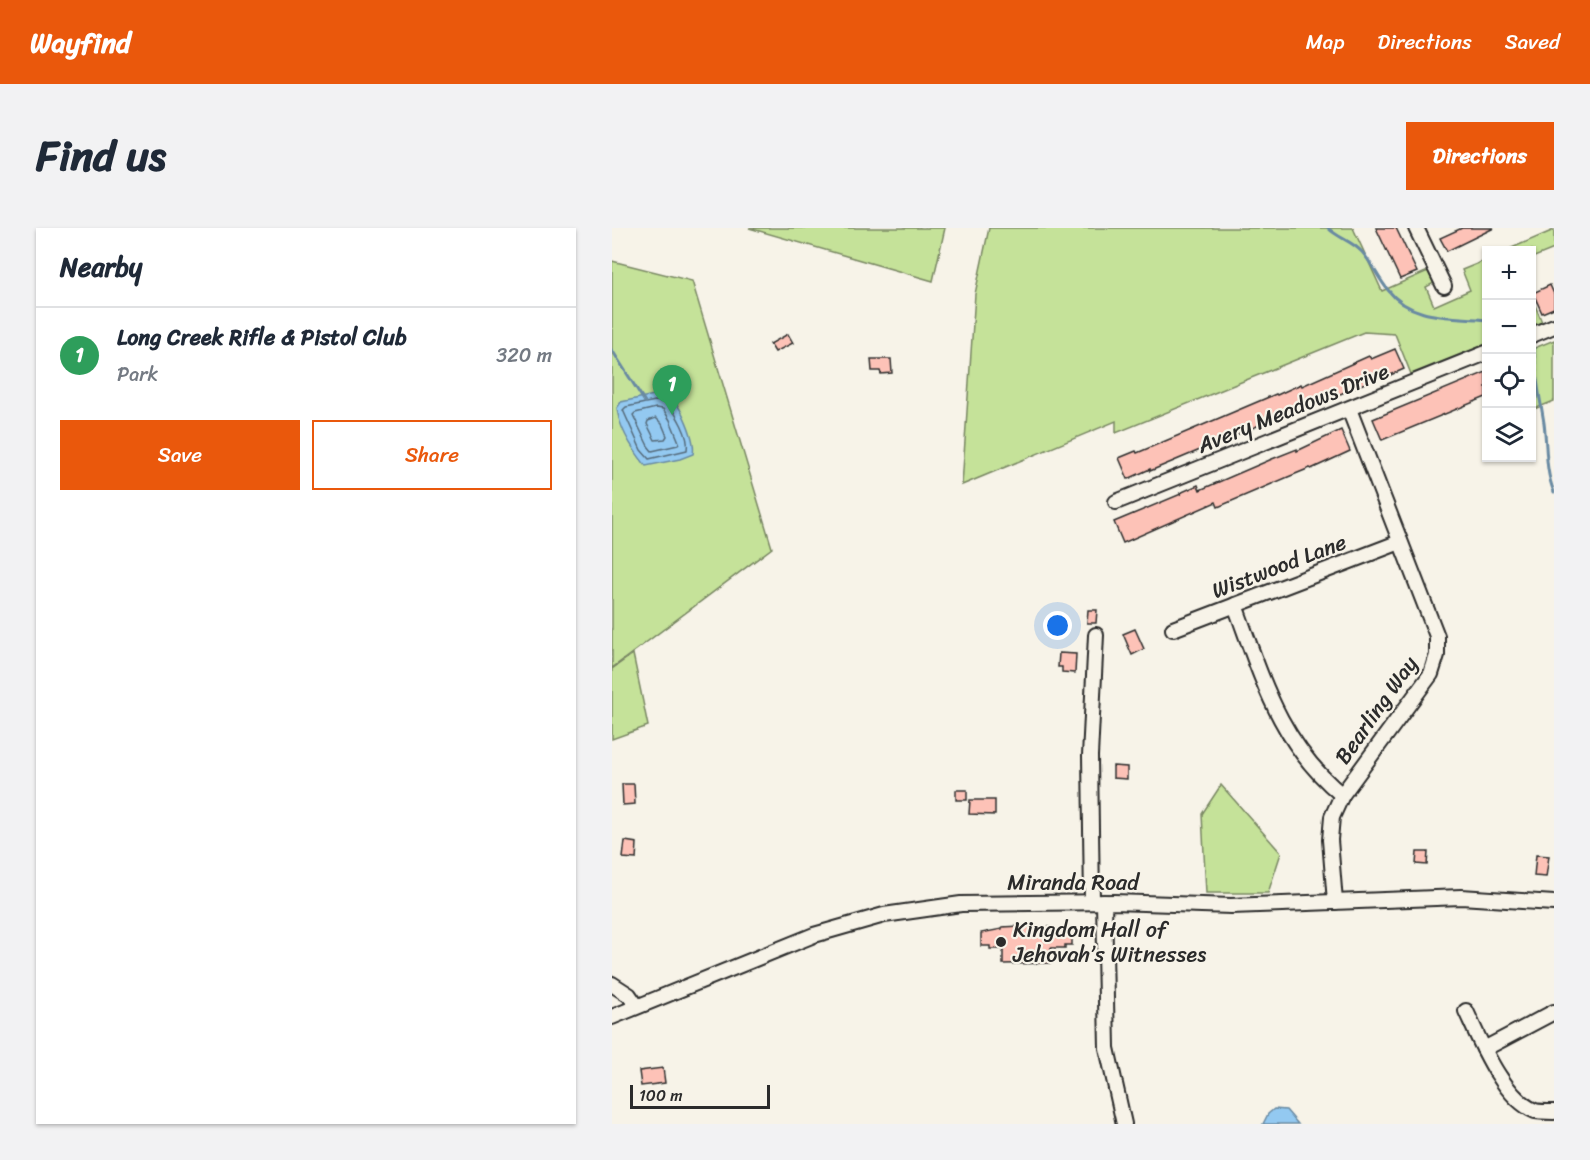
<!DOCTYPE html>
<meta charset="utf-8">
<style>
:root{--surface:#fff;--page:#f2f2f3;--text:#1f2937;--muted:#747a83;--line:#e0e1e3;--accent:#ea580c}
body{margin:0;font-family:Sriracha,sans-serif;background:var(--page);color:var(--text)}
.controls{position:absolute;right:18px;top:18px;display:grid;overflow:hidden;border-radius:0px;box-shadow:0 2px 4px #0004}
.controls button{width:54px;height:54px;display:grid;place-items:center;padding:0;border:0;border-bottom:2px solid var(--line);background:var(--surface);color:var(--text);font:30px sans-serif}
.scale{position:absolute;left:18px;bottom:15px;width:140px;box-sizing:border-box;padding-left:6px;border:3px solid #2b2b2b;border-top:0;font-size:16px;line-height:21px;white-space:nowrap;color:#2b2b2b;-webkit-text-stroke:4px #f7f3e8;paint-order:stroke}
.you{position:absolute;left:446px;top:398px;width:21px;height:21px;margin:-15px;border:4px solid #fff;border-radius:50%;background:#1a73e8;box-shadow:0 0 0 9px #1a73e833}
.badge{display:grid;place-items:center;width:39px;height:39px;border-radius:50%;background:var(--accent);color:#fff;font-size:20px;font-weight:700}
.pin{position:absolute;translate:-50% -50px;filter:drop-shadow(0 2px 3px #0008)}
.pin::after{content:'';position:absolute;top:32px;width:21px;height:18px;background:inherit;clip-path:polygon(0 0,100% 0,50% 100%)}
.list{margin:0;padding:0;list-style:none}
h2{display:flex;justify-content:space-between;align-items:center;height:78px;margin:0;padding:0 24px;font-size:26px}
h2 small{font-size:20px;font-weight:400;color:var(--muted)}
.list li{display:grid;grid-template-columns:39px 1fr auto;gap:18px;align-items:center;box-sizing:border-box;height:96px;padding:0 24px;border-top:2px solid var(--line)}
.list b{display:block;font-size:22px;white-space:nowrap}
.list p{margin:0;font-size:20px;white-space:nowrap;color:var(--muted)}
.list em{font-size:20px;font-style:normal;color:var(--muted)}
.actions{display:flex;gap:12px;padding:18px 24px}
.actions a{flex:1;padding:14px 0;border:2px solid var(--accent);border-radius:0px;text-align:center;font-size:21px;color:var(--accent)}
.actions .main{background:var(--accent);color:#fff}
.icon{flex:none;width:33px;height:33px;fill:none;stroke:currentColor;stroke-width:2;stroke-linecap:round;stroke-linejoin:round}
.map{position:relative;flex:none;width:942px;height:896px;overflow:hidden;border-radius:0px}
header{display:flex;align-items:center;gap:36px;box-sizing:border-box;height:84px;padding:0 30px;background:var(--accent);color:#fff}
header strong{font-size:28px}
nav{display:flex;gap:33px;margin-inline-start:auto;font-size:21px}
.intro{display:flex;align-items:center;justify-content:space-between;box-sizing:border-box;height:144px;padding:0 36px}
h1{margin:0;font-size:42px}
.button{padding:15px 27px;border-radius:0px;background:var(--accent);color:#fff;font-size:21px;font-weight:700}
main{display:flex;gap:36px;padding:0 36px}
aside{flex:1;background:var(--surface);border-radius:0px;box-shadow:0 2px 4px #0004}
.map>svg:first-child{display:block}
</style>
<header>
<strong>Wayfind</strong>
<nav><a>Map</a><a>Directions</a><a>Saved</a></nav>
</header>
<div class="intro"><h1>Find us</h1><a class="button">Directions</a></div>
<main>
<aside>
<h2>Nearby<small></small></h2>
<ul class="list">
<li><span class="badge" style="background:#2e9e5b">1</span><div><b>Long Creek Rifle &amp; Pistol Club</b><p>Park</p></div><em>320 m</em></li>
</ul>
<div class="actions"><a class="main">Save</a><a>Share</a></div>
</aside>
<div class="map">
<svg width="942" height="896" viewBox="0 0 942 896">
<rect width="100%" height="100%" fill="#f7f3e8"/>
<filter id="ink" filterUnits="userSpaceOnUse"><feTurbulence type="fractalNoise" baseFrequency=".0167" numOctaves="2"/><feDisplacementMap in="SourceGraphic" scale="12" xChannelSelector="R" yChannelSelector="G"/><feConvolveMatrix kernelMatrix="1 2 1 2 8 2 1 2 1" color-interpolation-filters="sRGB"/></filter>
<g filter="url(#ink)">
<g fill="#c5e299" stroke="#788662" stroke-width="1.5">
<polygon points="137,0 333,0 321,53"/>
<polygon points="377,0 741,0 770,63 816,43 822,55 814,59 822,78 858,62 850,42 874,32 874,116 799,146 783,106 752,104 504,205 504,193 350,257 363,66"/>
<polygon points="942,2 942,21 920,30 920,22 895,22"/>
<polygon points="0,33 80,53 160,320 0,440"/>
<polygon points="920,70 930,94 920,98"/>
<polygon points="942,112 942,173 920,182 920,121"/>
<polygon points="21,426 36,498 0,511 0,441"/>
<polygon points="609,557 669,625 656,665 594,665 590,586"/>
</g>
<g fill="#93c9f1" stroke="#698aa2" stroke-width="1.5">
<path d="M42,167C48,167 53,166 57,169C69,175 84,213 81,226L68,231L34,238C22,223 7,200 5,180L9,174Z"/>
<polygon points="662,881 674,882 686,896 651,896 656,886"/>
</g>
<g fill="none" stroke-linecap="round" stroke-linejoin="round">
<g stroke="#556a7a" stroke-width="1.5">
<path d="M43,173L55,174C64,186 78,208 75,222L37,231L29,222L11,182L14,179Z"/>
<polygon points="44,180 51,181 58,192 67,214 66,217 40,223 36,218 21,187 23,185"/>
<polygon points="44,190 50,196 55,208 53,211 43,212 35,196 36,193"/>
</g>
<g stroke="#698aa2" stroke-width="3">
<path d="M716,0C726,10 740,13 750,24C760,35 766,50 776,62C800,93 840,88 874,92"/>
<path d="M922,121C923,148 928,169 932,195C935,218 933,242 942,264"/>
<polyline points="0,122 33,174"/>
</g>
</g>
<g fill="#fdc2b7" stroke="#2b2b2b" stroke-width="1.5">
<polygon points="764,0 784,0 805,44 788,51"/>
<polygon points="850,0 882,0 835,23 828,10"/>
<polygon points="938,57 942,66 942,80 930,85 921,65"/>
<polygon points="176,106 181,115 163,124 158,116"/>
<polygon points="783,121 792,141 774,149 773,146 708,175 707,173 681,185 681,183 538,243 538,241 516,251 507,230 524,223 525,225 664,166 665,167 689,156 690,158 757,128 759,131"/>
<polygon points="259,131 279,131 280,145 269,146 268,143 260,143"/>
<polygon points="874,144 874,169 770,212 761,191"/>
<polygon points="729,202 738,223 699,241 698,240 676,249 606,279 604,274 511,315 502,294 569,266 568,265 586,257 588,262 660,231 685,221 685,223"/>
<polygon points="476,382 485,382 484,395 475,395"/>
<polygon points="523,401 532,421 520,427 511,406"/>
<polygon points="447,425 464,426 463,445 450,444 450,439 446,439"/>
<polygon points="501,538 515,539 515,551 501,550"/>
<polygon points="10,556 22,556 23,576 11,577"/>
<rect x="344" y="562" width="11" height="10"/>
<polygon points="358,572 383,572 383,587 357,586"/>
<polygon points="13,613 25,615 24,631 11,630"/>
<polygon points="805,624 816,624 815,637 804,636"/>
<polygon points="924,627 937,628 934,649 922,648"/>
<polygon points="409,698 438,699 438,703 460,705 460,717 453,717 453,720 439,720 439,735 391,736 391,721 378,721 378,718 369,718 369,705 390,701 390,699"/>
<polygon points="51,840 53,855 29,858 27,843"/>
</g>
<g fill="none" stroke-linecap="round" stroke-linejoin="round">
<defs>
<g id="minor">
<polyline points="804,0 832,58"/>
<polyline points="920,107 942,98"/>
<polyline points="504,274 874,125"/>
<path d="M623,377C650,450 668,516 730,567"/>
<polyline points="561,401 788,314"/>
<polyline points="480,674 478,528 484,407"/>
<polyline points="492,674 495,820 512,896"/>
<polyline points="723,674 718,612 720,589 730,567 819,446 825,427 825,408 737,181"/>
<polyline points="0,756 17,767 24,777"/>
<path d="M854,783C868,813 891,870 923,883C928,884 936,884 942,884"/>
<polyline points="0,789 202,707 272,687 349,676 502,674 619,678 849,669 942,675"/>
<polyline points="872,821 942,784"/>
</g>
</defs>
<use href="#minor" stroke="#2b2b2b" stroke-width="18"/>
<use href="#minor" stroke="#f7f3e8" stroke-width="14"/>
</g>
</g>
<circle fill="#2b2b2b" stroke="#f7f3e8" stroke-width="2" cx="389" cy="714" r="6"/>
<g text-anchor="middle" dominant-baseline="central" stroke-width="4.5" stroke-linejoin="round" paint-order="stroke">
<g font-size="22" fill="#2b2b2b" stroke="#f7f3e8">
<text transform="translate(681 180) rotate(-22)">Avery Meadows Drive</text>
<text transform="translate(667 338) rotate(-21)">Wistwood Lane</text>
<text transform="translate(764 482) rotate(-55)">Bearling Way</text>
<text x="461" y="654">Miranda Road</text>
</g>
<g font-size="22" fill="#2b2b2b" stroke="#f7f3e8" text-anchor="start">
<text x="401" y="701">Kingdom Hall of<tspan x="401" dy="25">Jehovah’s Witnesses</tspan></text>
</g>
</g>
</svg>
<div class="controls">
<button>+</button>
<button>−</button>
<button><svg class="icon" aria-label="locate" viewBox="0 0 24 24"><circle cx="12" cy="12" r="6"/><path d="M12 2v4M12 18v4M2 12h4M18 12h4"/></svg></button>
<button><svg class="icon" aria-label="layers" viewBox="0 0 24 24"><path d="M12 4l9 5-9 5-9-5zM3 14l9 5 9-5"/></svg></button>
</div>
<div class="scale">100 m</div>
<div class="you"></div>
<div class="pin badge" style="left:60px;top:187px;background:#2e9e5b">1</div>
</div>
</main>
